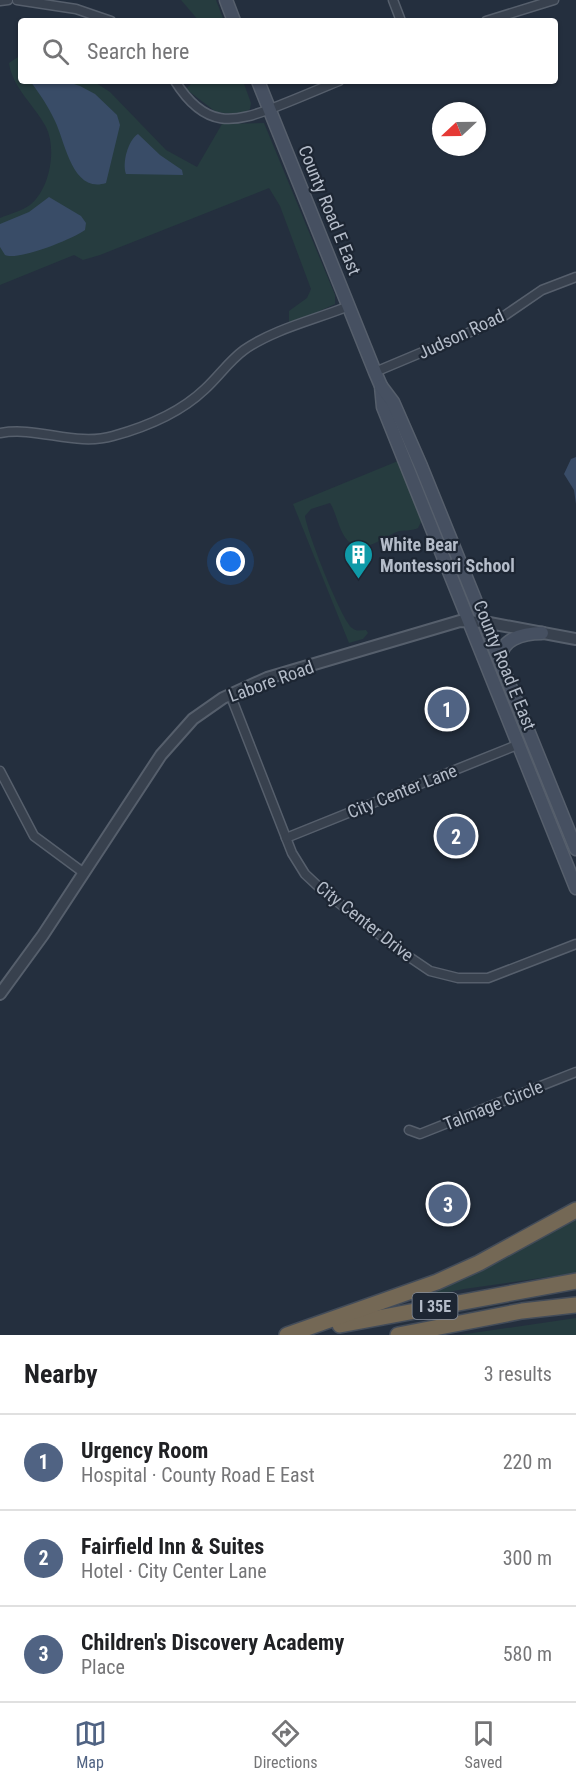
<!DOCTYPE html>
<meta charset="utf-8">
<style>
:root{--surface:#fff;--page:#f6f6f6;--text:#202124;--muted:#757577;--line:#e0e0e0;--accent:#506383}
body{margin:0;font-family:"Roboto Condensed",sans-serif;background:var(--page);color:var(--text)}
.compass{position:absolute;left:432px;top:102px;width:54px;height:54px;border-radius:50%;background:var(--surface);box-shadow:0 2px 4px #0004;rotate:248deg}
.you{position:absolute;left:231px;top:562px;width:21px;height:21px;margin:-15px;border:4px solid #fff;border-radius:50%;background:#1a73e8;box-shadow:0 0 0 9px #1a73e833}
.badge{display:grid;place-items:center;width:39px;height:39px;border-radius:50%;background:var(--accent);color:#fff;font-size:20px;font-weight:700}
.pin{position:absolute;translate:-50% -50%;border:3px solid #fff;box-shadow:0 2px 6px #0006}
.list{margin:0;padding:0;list-style:none}
h2{display:flex;justify-content:space-between;align-items:center;height:78px;margin:0;padding:0 24px;font-size:26px}
h2 small{font-size:20px;font-weight:400;color:var(--muted)}
.list li{display:grid;grid-template-columns:39px 1fr auto;gap:18px;align-items:center;box-sizing:border-box;height:96px;padding:0 24px;border-top:2px solid var(--line)}
.list b{display:block;font-size:22px;white-space:nowrap}
.list p{margin:0;font-size:20px;white-space:nowrap;color:var(--muted)}
.list em{font-size:20px;font-style:normal;color:var(--muted)}
.icon{flex:none;width:33px;height:33px;fill:none;stroke:currentColor;stroke-width:2;stroke-linecap:round;stroke-linejoin:round}
.map{position:relative;flex:none;width:576px;height:1335px;overflow:hidden}
.search{position:absolute;background:var(--surface);box-shadow:0 2px 4px #0004;left:18px;right:18px;top:18px;height:66px;display:flex;align-items:center;gap:15px;box-sizing:border-box;padding:0 21px;border-radius:6px;color:var(--muted);font-size:22px}
.sheet{height:366px;background:var(--surface)}
nav{display:flex;justify-content:space-around;align-items:center;box-sizing:border-box;height:84px;border-top:2px solid var(--line);background:var(--surface);font-size:16px;color:var(--muted)}
nav a{display:grid;justify-items:center;gap:3px}
nav .on{color:var(--accent)}
.map>svg:first-child{display:block}
</style>
<div class="map">
<svg width="576" height="1335" viewBox="0 0 576 1335">
<rect width="100%" height="100%" fill="#242f3e"/>
<g fill="#263c3f">
<polygon points="181,0 216,0 224,21 199,21"/>
<path d="M18,57H21V81H93L110,92L166,150L197,167L222,124L264,123L335,295V304L289,325V311L307,298L311,289L280,206L269,188L100,255L83,260L74,255L0,285V218C9,214 22,211 30,205C50,189 57,149 46,127C35,106 12,87 9,63Z"/>
<polygon points="194,81 243,81 251,103 250,109 241,115 216,112 186,89"/>
<path d="M398,461L422,520L418,528C412,531 406,530 400,531C386,534 364,557 348,541C339,532 337,514 330,503L311,509L305,516C307,532 341,619 352,628C357,632 361,630 366,630L368,633L363,639L349,643L293,504Z"/>
<polygon points="576,1220 576,1273 464,1289 400,1302 466,1275"/>
<polygon points="576,1318 576,1335 459,1335"/>
</g>
<g fill="#394c67">
<path d="M30,81H65L80,86L95,94L117,115L120,125L106,183C72,194 65,141 55,121C48,106 40,94 30,81Z"/>
<path d="M138,134L160,155L182,170L183,175L126,174C122,163 128,140 138,134Z"/>
<path d="M49,197L81,216L86,223L85,230C73,239 18,261 5,255L0,247V224L29,212Z"/>
<polygon points="576,457 576,504 574,490 564,474 571,459"/>
</g>
<g fill="none" stroke-linecap="round" stroke-linejoin="round">
<defs>
<g id="minor">
<polyline points="17,0 76,9 111,21"/>
<polyline points="393,0 401,21"/>
<polyline points="0,1 8,0"/>
<polyline points="486,21 554,0"/>
<path d="M175,81C205,129 233,124 278,106C299,98 319,89 339,81"/>
<polyline points="375,372 475,330 504,316 542,290 576,277"/>
<path d="M0,433C38,426 75,447 113,436C146,427 181,412 205,389C219,376 229,361 244,350C274,329 314,320 349,306"/>
<polyline points="230,694 292,853 305,874 321,889 399,950 430,971 458,978 488,978 576,944"/>
<polyline points="0,771 34,836 84,873"/>
<polyline points="286,838 517,745"/>
<polyline points="409,1130 420,1134 576,1072"/>
</g>
<polyline id="tertiary" points="0,994 43,935 161,755 193,719 223,698 267,678 460,621 484,622 576,639"/>
<g id="secondary">
<polyline points="226,0 234,21"/>
<polyline points="258,81 375,372 381,386 383,407 576,888"/>
<polyline points="381,386 393,402 421,466 576,849"/>
<path d="M501,662C498,639 524,633 542,633"/>
</g>
<g id="motorway">
<polyline points="340,1325 576,1281"/>
<polyline points="287,1335 437,1282 479,1263 576,1210"/>
<polyline points="398,1335 522,1311 576,1305"/>
</g>
</defs>
<use href="#minor" stroke="#565f6c" stroke-width="11"/>
<use href="#tertiary" stroke="#565f6c" stroke-width="14"/>
<use href="#secondary" stroke="#565f6c" stroke-width="15"/>
<use href="#motorway" stroke="#434c59" stroke-width="18"/>
<use href="#minor" stroke="#38414e" stroke-width="8"/>
<use href="#tertiary" stroke="#38414e" stroke-width="10"/>
<use href="#secondary" stroke="#465061" stroke-width="12"/>
<use href="#motorway" stroke="#746855" stroke-width="15"/>
</g>
<defs>
<symbol id="building-pin" viewBox="-11 -11 22 30"><path d="M0 17L-7.5 6A9.5 9.5 0 1 1 7.5 6Z" fill="#0f9aa8" stroke="#1d2633"/><path d="M-4-6H4V6H1V3H-1V6H-4ZM-2.5-4.3h1.7v1.8h-1.7ZM.8-4.3h1.7v1.8H.8ZM-2.5-1h1.7V.8h-1.7ZM.8-1h1.7V.8H.8Z" fill="#fff"/></symbol>
</defs>
<g fill-rule="evenodd">
<use href="#building-pin" x="342" y="538" width="33" height="45"/>
</g>
<g text-anchor="middle" dominant-baseline="central" stroke-width="4.5" stroke-linejoin="round" paint-order="stroke">
<rect fill="#1d2633" stroke="#878f9c" stroke-width="1.5" x="412.5" y="1293" width="45" height="26" rx="4.5"/>
<g font-size="16" font-weight="bold" fill="#b4bcc9">
<text x="435" y="1306">I 35E</text>
</g>
<g font-size="18" fill="#b4bcc9" stroke="#1d2633">
<text transform="translate(330 210) rotate(68)">County Road E East</text>
<text transform="translate(461 334) rotate(-25)">Judson Road</text>
<text transform="translate(505 665) rotate(68)">County Road E East</text>
<text transform="translate(271 681) rotate(-20)">Labore Road</text>
<text transform="translate(402 791) rotate(-22)">City Center Lane</text>
<text transform="translate(365 921) rotate(38)">City Center Drive</text>
<text transform="translate(493 1105) rotate(-22)">Talmage Circle</text>
</g>
<g font-size="18" font-weight="bold" fill="#b4bcc9" stroke="#1d2633" text-anchor="start">
<text x="380" y="544">White Bear<tspan x="380" dy="21">Montessori School</tspan></text>
</g>
</g>
</svg>
<svg class="compass" viewBox="-18 -18 36 36"><path d="M0-13l5 13h-10z" fill="#e53935"/><path d="M0 13l5-13h-10z" fill="#757577"/></svg>
<div class="you"></div>
<div class="pin badge" style="left:447px;top:709px">1</div>
<div class="pin badge" style="left:456px;top:836px">2</div>
<div class="pin badge" style="left:448px;top:1204px">3</div>
<div class="search"><svg class="icon" aria-label="search" viewBox="0 0 24 24"><circle cx="10" cy="10" r="6"/><path d="M15 15l6 6"/></svg>Search here</div>
</div>
<section class="sheet">
<h2>Nearby<small>3 results</small></h2>
<ul class="list">
<li><span class="badge">1</span><div><b>Urgency Room</b><p>Hospital · County Road E East</p></div><em>220 m</em></li>
<li><span class="badge">2</span><div><b>Fairfield Inn &amp; Suites</b><p>Hotel · City Center Lane</p></div><em>300 m</em></li>
<li><span class="badge">3</span><div><b>Children's Discovery Academy</b><p>Place</p></div><em>580 m</em></li>
</ul>
</section>
<nav>
<a class="on"><svg class="icon" aria-label="map" viewBox="0 0 24 24"><path d="M3 6l6-2 6 2 6-2v14l-6 2-6-2-6 2zM9 4v14M15 6v14"/></svg>Map</a>
<a><svg class="icon" aria-label="directions" viewBox="0 0 24 24"><path d="M12 3l9 9-9 9-9-9zM9 14v-3h6M13 9l2 2-2 2"/></svg>Directions</a>
<a><svg class="icon" aria-label="saved" viewBox="0 0 24 24"><path d="M7 4h10v16l-5-4-5 4z"/></svg>Saved</a>
</nav>
